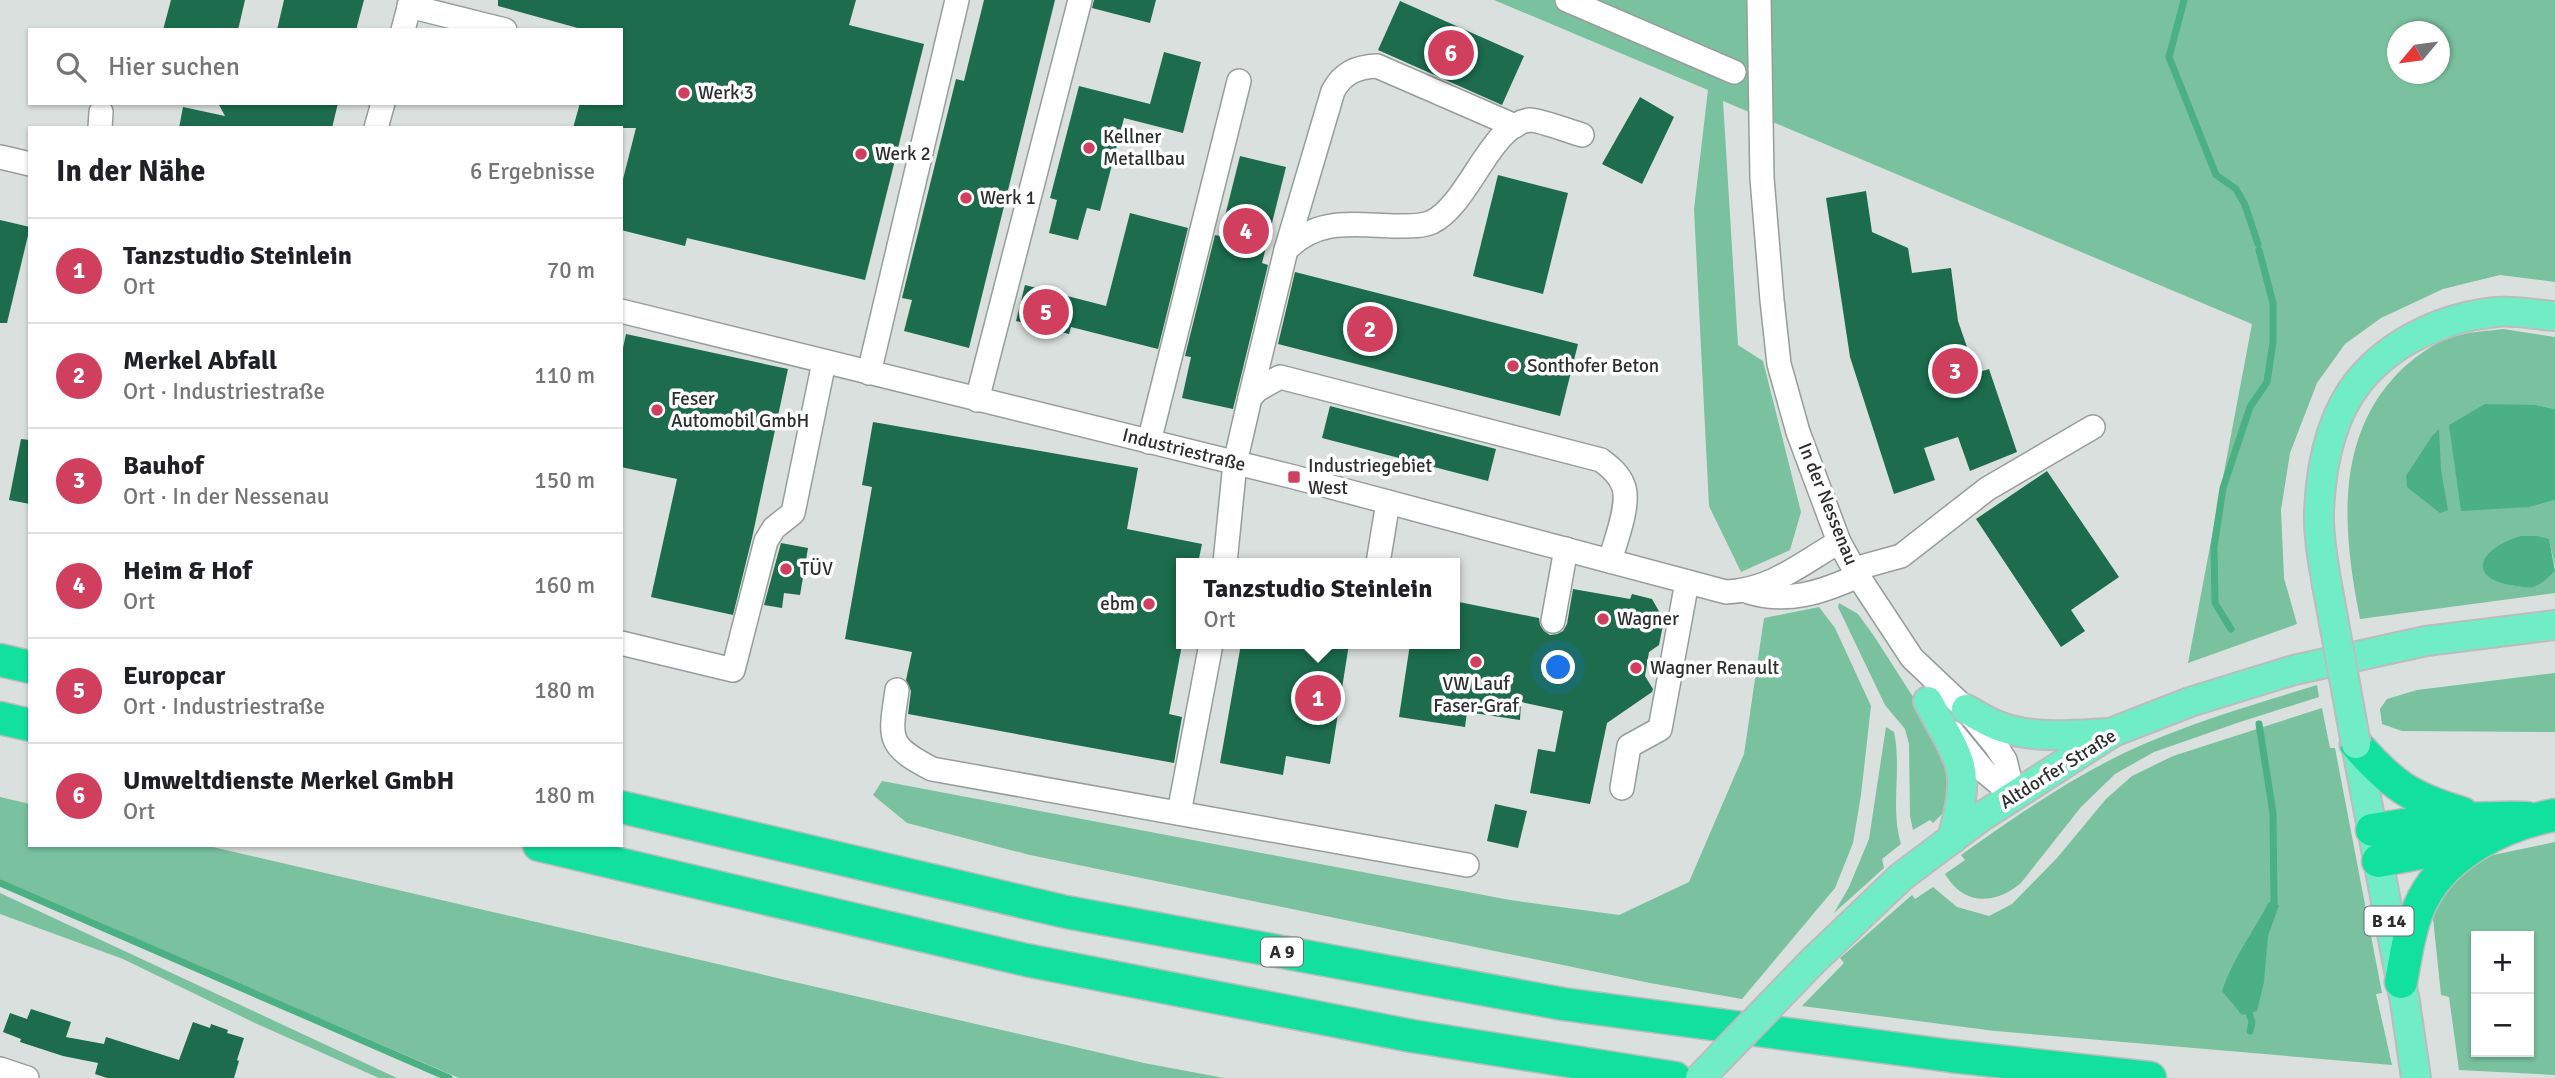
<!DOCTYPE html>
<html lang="de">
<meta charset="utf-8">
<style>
:root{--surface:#fff;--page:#f6f6f6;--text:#202124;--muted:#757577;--line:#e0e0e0;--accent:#d0405e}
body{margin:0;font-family:Signika,sans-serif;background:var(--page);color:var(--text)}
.controls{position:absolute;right:21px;bottom:21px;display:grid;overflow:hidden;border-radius:0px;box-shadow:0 2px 5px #0004}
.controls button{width:63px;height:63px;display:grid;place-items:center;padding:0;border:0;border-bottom:2px solid var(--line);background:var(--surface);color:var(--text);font:35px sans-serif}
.compass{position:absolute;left:2387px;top:21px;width:63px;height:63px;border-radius:50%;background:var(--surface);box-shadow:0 2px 5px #0004;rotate:241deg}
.you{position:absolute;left:1559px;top:668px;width:24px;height:24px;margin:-18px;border:5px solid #fff;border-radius:50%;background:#1a73e8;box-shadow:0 0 0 10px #1a73e833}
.badge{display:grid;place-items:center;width:46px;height:46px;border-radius:50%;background:var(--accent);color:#fff;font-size:23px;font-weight:700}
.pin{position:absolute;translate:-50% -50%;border:4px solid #fff;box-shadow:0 2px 7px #0006}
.popup{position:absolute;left:1176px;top:558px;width:284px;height:91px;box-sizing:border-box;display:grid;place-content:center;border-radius:0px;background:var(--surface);filter:drop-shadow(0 2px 5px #0005);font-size:23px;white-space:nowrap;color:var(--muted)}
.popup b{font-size:26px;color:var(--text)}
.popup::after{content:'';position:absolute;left:50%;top:100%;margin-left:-14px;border:14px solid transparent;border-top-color:var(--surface)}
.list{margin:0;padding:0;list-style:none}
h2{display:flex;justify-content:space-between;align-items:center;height:91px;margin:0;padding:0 28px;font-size:30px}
h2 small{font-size:23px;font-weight:400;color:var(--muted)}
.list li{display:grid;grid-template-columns:46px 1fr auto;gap:21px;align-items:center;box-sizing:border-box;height:105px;padding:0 28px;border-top:2px solid var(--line)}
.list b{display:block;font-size:26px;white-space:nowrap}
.list p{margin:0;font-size:23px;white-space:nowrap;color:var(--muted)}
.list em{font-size:23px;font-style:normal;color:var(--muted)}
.icon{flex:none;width:38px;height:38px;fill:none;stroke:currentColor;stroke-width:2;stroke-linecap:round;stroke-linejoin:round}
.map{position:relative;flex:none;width:2555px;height:1078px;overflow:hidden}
.search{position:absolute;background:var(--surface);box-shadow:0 2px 5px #0004;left:28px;top:28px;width:595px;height:77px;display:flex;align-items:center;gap:18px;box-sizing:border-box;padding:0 24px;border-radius:0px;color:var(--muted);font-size:26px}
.panel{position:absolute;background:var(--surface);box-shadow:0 2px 5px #0004;left:28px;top:126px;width:595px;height:721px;border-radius:0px}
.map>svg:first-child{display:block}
</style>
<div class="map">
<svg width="2555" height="1078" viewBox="0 0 2555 1078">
<rect width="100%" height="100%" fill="#dae0dd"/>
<g fill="#79c19f" fill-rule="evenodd">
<path d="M1494,0H2555V282L2500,275L2443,289L2381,318L2345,344L2317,383L2290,453L2281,510L2284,578L2297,624L2188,663L2252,324L1723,101L1738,345L1763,361L1801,512L1790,550L1741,572L1709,506L1694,209L1708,90ZM2398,32H2440V74H2398Z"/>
<path d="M2503,329L2555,337V409L2536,405L2530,507L2555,500V566L2549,540L2491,577C2516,589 2534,593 2555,571V593L2360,619C2343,533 2333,437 2401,370C2415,357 2436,341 2455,336C2470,332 2487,331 2503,329Z"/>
<polygon points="1839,603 1858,614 1874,636 1940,739 1950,767 1952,796 1944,812 1933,823 1930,820 1913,830 1910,816 1909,744 1905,729 1885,705 1838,607"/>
<polygon points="1819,607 1835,628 1871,706 1861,795 1853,843 1835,888 1742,999 1650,983 1030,855 907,823 873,795 882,781 1510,900 1619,915 1689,882 1744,754 1764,618"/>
<polygon points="2555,673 2555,732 2402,731 2382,724 2380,709 2387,699 2417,690"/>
<path d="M2317,685L2319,697L2240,722L2154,752L2115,774L2081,807L2021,883C1995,905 1964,906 1945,874L1965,860L1961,855C2019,814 2079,772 2144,744C2200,720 2259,703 2317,685Z"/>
<polygon points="2322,708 2330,748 2335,748 2382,993 2376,994 2392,1065 1995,1031 1802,1006 1844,963 1840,958 1912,895 1915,899 1933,887 1957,907 1989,916 2012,904 2057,858 2106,799 2132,776 2173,756"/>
<path d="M1886,727L1894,732C1902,769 1890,808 1901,844L1882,859L1884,868L1834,913L1849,887L1869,839Z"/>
<polygon points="0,797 30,804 30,845 204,845 1144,1063 1224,1078 459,1078 0,881"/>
<path d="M2555,842V1075L2459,1070L2449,997L2441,995L2433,918L2443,887L2469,860ZM2476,936H2529V1052H2476Z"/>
<polygon points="0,893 397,1078 379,1078 257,1024 123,959 0,914"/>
</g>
<g fill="#4cb085">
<polygon points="2485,404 2536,405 2555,409 2555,500 2530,507 2461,511 2449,425"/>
<polygon points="2439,429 2441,470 2448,510 2440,513 2407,487 2406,476 2432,436"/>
<path d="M2521,536H2537L2549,539L2555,571C2548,578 2542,584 2533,587C2527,588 2522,587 2516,586C2464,579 2479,548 2521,536Z"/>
<path d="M2269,902L2279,905L2268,936L2264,982L2257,1011L2242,1015L2222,991C2233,958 2253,932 2269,902Z"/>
</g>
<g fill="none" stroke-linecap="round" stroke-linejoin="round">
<g stroke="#4cb085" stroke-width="7">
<polyline points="2184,0 2169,57 2216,175 2236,189 2245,205 2258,244"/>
<polyline points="2231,629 2215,603 2214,547 2223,488 2250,407 2267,382 2273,342 2273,303 2259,250"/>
<polyline points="2259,724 2273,813 2274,903"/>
<polyline points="0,883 449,1078"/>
<polyline points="2249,1013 2252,1022 2250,1031"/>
</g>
</g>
<g fill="#1c6c4d">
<polygon points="171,0 245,0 238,30 163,30"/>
<polygon points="284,0 364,0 356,30 277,30"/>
<polygon points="498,0 856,0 849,25 924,44 865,280 687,238 685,246 621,230 621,187 636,128 573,128 580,103 621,103 621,30 585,30 498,6"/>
<polygon points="984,0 1055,0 969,348 904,331 912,300 902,298 956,79 964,81"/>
<polygon points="1094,0 1156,0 1150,23 1092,8"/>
<polygon points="1400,1 1524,56 1502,105 1378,50"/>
<polygon points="1164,52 1201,62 1183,133 1124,118 1100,211 1087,208 1078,240 1049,233 1057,200 1050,198 1079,86 1150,104"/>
<polygon points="1640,97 1674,117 1642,184 1602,164"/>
<polygon points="218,103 338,103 332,128 179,128 183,107 225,116"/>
<polygon points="1240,156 1286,167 1262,263 1268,265 1233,409 1182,398 1191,357 1185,356 1215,235 1220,236"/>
<polygon points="1498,175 1568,193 1543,294 1473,276"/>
<polygon points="1866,191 1872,232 1908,248 1912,273 1951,268 1958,321 1976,373 1989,369 2017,452 1970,471 1958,437 1924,448 1935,480 1894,494 1850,357 1826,198"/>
<polygon points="1130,213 1188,228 1158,349 1071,327 1069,334 1016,321 1025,285 1106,306"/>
<polygon points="0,220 30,227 7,323 0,323"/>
<polygon points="1295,272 1578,344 1560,416 1278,344"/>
<polygon points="626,334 788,369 752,538 733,615 651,597 677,479 621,467 621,357"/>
<polygon points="1330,406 1496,449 1488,481 1322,438"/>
<polygon points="873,422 1138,468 1127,529 1202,544 1198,563 1181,563 1181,650 1169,714 1182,717 1174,763 908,714 911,691 906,680 912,652 845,639 872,487 862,485"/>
<polygon points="21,439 30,440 30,504 9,500"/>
<polygon points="2047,471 2119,577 2071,610 2085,631 2061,647 1976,519"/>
<polygon points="781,543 808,548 800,595 784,593 782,608 764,605"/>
<polygon points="1573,589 1630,599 1632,594 1652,599 1664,620 1659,645 1649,652 1645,676 1653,689 1652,692 1607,723 1590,804 1530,793 1538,749 1555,752 1563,711 1521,702 1520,720 1467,712 1465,727 1399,717 1410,644 1454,644 1454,601 1539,618 1540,625 1544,631 1550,635 1557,634 1563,631 1567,624"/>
<polygon points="1241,644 1349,644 1330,764 1286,756 1283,775 1220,763"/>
<polygon points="1495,804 1527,811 1518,848 1487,841"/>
<polygon points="31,1009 71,1022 66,1037 104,1044 106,1037 179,1060 193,1022 210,1028 211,1024 228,1030 227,1033 244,1038 237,1060 239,1061 234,1078 107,1078 95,1074 98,1063 63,1056 20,1042 21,1039 3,1032 10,1013 27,1019"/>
</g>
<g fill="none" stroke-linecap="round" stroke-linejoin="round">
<defs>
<g id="minor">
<polyline points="1567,0 1734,72"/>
<polyline points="1759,0 1762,178 1772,300 1779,364 1798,432 1839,542 1858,576 1912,658 1966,709 1996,746 2005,760 2014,796"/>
<polyline points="409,6 505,30"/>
<polyline points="403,30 411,0"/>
<polyline points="100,128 101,112"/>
<polyline points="376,128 383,103"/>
<polyline points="0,157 30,164"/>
<path d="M1286,250L1333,91C1343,73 1356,67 1377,66L1515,126"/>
<path d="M621,311L1294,477L1726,592C1772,590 1800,564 1839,542"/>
<polyline points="869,373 957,0"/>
<path d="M1250,398L1286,250C1317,217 1354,225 1396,226C1408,226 1421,227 1432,222C1469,204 1491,123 1530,120C1540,120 1571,132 1582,135"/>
<polyline points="977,400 1080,0"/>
<polyline points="1149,442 1239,81"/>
<path d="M1225,563L1235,463L1250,398L1257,390L1280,377L1601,460C1610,467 1619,474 1623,485C1631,503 1615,542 1610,561"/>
<polyline points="1378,563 1388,502"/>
<polyline points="1854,569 1901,556 1987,489 2093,427"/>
<path d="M1749,592C1788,604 1822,592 1858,576"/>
<polyline points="1553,621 1566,549"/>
<polyline points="621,643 733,670 766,541 774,528 793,513 824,362"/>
<path d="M897,690C890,739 886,745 932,769L1467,865"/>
<polyline points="1953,733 1985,772 2014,796"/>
<polyline points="1622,788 1629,746 1660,729 1687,582"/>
<polyline points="1179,813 1211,644"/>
<polyline points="0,1069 27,1078"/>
</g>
<g id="major">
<path d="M2327,585C2323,561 2318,535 2319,511C2321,466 2331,415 2360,380C2393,340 2446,317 2496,312C2515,310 2536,315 2555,316"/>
<path d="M1928,701C1938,721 1952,741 1959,762C1967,787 1958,815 1952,839"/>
<path d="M1966,709C1977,715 1989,723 2001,727C2035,739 2071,735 2107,733"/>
<polyline points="2356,744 2405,1002 2416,1078"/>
<polyline points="1813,961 1901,877 1981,817 2113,732 2190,702 2294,670 2426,641 2555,625"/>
</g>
<g id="highway">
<polyline points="0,660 30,667"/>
<polyline points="0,718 30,725"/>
<path d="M2356,744C2391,784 2410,798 2462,813"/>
<polyline points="621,807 1066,912 1563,1004 1951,1056 2150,1078"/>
<path d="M2372,830C2424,821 2474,817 2527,818"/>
<polyline points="539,845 1026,960 1412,1036 1675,1078"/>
<polyline points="2378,861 2473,843"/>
<path d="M2401,982C2406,955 2410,923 2423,899C2447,852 2506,824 2555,815"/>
</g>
</defs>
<use href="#minor" stroke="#979e9a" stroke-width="26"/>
<use href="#major" stroke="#bbbcbc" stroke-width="32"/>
<use href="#highway" stroke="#bbbcbc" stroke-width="35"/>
<use href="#minor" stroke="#fff" stroke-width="23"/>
<use href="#major" stroke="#71edc5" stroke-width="28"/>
<use href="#highway" stroke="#12e19e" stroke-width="32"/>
<defs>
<g id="major-bridge">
<polyline points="2327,585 2356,744"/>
<polyline points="1700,1078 1813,961"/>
</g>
</defs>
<use href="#major-bridge" stroke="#bbbcbc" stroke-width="32" stroke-linecap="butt"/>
<use href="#major-bridge" stroke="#71edc5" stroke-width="28"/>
</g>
<g fill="#d0405e" stroke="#fff" stroke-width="2.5">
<circle cx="684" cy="93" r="7"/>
<circle cx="1089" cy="148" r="7"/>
<circle cx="861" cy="154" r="7"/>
<circle cx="966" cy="198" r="7"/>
<circle cx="1513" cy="366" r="7"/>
<circle cx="657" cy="410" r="7"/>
<rect x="1287" y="470" width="14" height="14" rx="3.5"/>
<circle cx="786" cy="569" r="7"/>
<circle cx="1149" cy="604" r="7"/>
<circle cx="1603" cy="619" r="7"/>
<circle cx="1476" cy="662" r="7"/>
<circle cx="1636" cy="668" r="7"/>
</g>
<g text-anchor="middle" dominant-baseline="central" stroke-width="7" stroke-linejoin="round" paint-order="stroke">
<g fill="#fff" stroke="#6b6d6c" stroke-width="2">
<rect x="2364.5" y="906.5" width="49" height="29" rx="5"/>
<rect x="1261" y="937.5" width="42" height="29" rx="5"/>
</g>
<g font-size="18" font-weight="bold" fill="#2c2f2d">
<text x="2389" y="921">B 14</text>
<text x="1282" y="952">A 9</text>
</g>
<g font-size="19" fill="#2c2f2d" stroke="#fff" text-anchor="start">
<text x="698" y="93">Werk 3</text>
<text x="1103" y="137">Kellner<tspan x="1103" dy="22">Metallbau</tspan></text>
<text x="875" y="154">Werk 2</text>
<text x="980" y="198">Werk 1</text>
<text x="1527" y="366">Sonthofer Beton</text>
<text x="671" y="399">Feser<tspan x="671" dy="22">Automobil GmbH</tspan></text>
<text x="1308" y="466">Industriegebiet<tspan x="1308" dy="22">West</tspan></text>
<text x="800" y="569">TÜV</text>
<text x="1135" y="604" text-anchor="end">ebm</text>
<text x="1617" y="619">Wagner</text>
<text x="1650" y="668">Wagner Renault</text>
<text x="1476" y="684" text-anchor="middle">VW Lauf<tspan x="1476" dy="22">Faser-Graf</tspan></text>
</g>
<g font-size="19" fill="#2c2f2d" stroke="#fff">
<text transform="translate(1184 450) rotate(14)">Industriestraße</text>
<text transform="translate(1828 504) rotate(68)">In der Nessenau</text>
<text transform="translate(2058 769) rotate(-32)">Altdorfer Straße</text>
</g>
</g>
</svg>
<div class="controls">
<button>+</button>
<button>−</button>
</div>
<svg class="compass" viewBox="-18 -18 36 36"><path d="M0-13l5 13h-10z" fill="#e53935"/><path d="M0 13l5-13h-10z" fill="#757577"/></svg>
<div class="you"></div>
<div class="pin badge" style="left:1318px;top:698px">1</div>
<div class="popup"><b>Tanzstudio Steinlein</b>Ort</div>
<div class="pin badge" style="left:1370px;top:329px">2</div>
<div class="pin badge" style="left:1955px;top:371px">3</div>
<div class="pin badge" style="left:1246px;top:231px">4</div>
<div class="pin badge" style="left:1046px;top:312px">5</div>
<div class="pin badge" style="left:1451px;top:53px">6</div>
<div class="search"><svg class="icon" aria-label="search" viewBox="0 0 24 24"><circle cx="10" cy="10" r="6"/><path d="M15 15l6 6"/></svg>Hier suchen</div>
<section class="panel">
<h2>In der Nähe<small>6 Ergebnisse</small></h2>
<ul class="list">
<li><span class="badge">1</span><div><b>Tanzstudio Steinlein</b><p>Ort</p></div><em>70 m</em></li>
<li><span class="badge">2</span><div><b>Merkel Abfall</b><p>Ort · Industriestraße</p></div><em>110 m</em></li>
<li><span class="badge">3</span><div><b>Bauhof</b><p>Ort · In der Nessenau</p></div><em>150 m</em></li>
<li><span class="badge">4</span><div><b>Heim &amp; Hof</b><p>Ort</p></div><em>160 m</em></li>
<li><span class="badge">5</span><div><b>Europcar</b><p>Ort · Industriestraße</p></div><em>180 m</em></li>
<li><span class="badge">6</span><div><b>Umweltdienste Merkel GmbH</b><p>Ort</p></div><em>180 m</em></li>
</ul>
</section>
</div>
